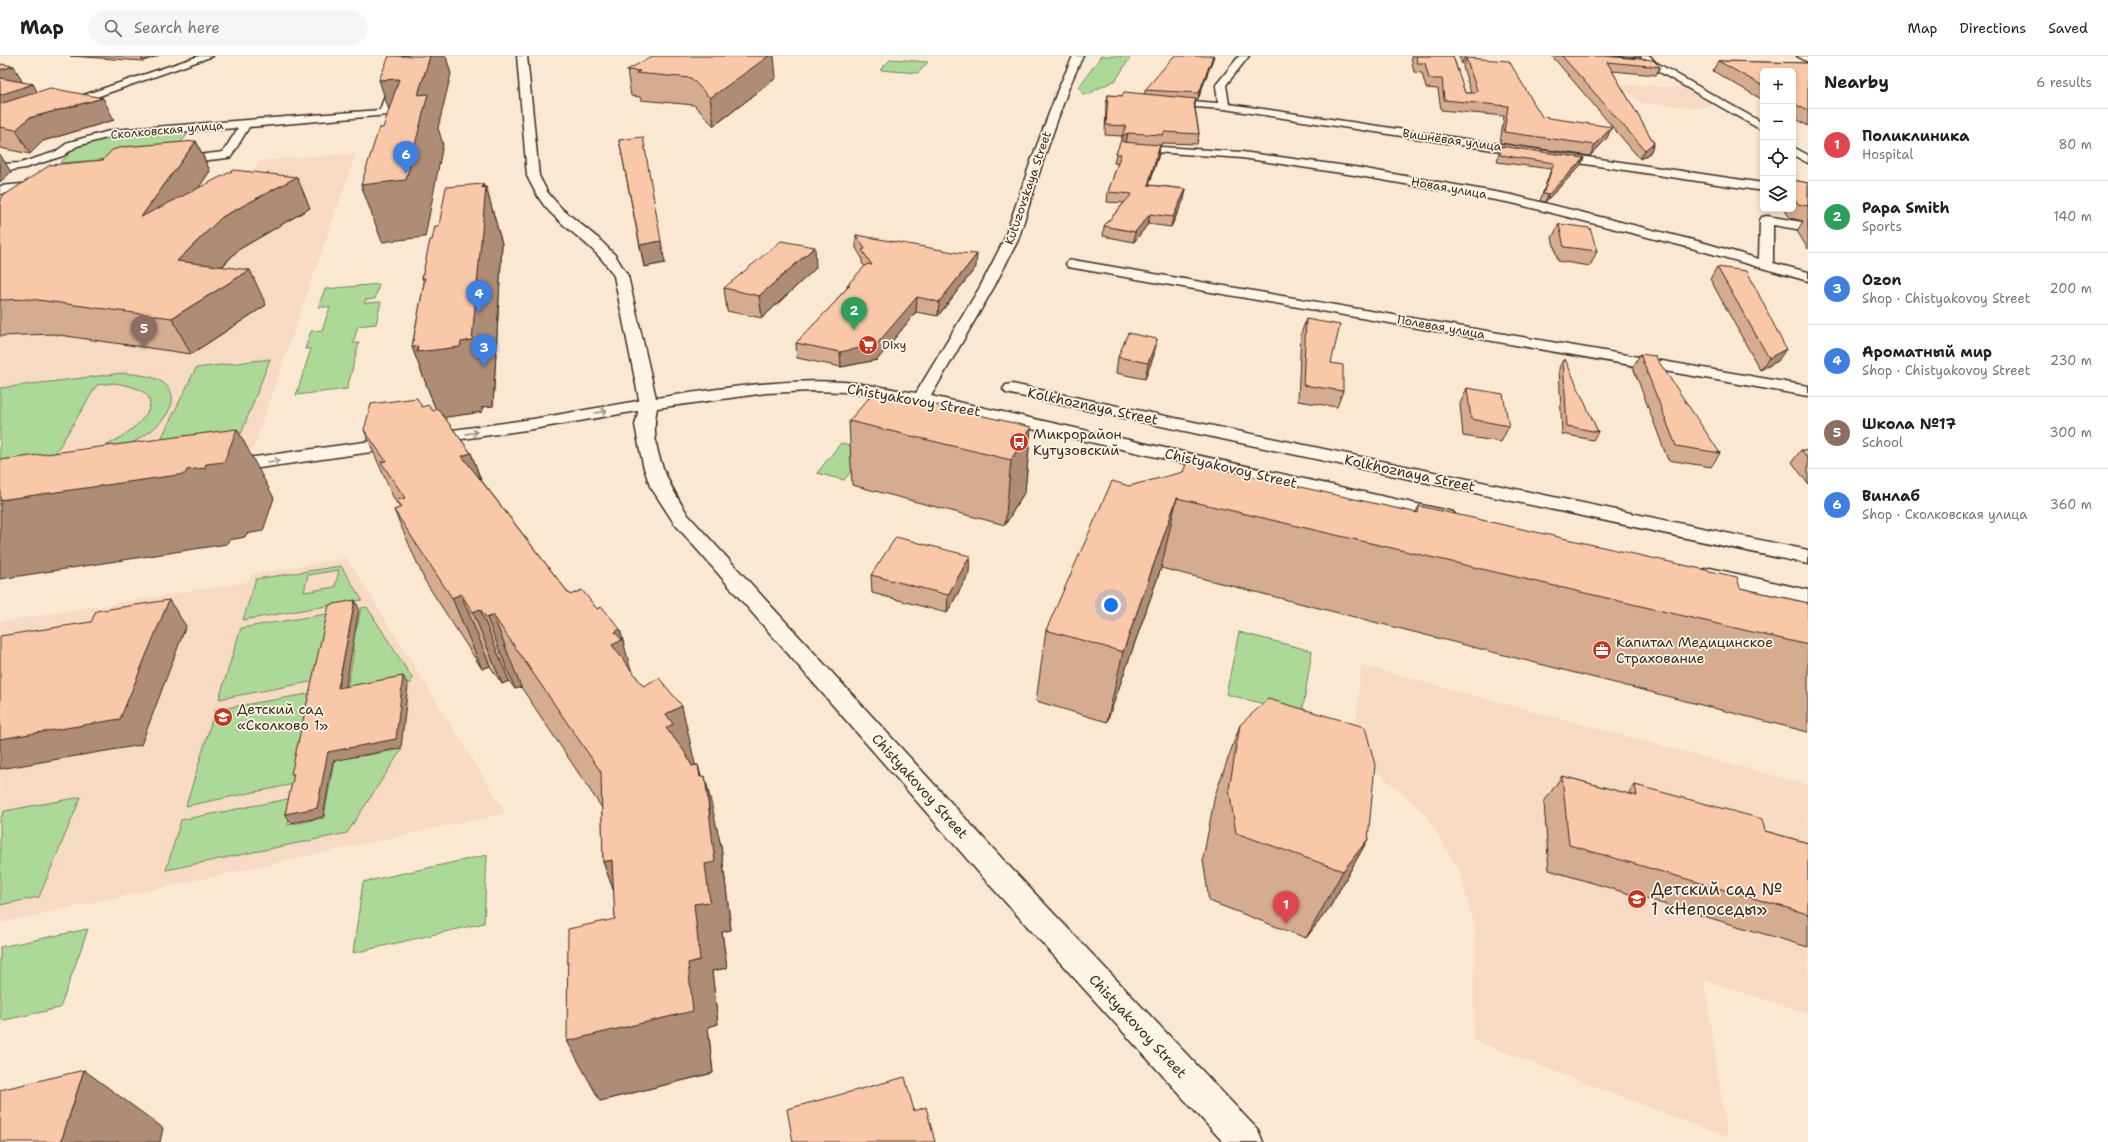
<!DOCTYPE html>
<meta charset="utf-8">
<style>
:root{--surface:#fff;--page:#f6f6f6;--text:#202124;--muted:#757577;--line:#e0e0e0;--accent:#111827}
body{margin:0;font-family:"Shantell Sans",sans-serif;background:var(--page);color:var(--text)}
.controls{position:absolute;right:12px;top:12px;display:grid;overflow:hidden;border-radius:6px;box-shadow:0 2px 6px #0003}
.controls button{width:36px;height:36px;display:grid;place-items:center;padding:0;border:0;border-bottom:1px solid var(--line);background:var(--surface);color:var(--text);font:20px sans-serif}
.you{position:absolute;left:1111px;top:549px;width:14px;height:14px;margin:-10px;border:3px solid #fff;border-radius:50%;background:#1a73e8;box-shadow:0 0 0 6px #1a73e833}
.badge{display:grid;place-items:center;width:26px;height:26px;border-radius:50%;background:var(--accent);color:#fff;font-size:13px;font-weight:700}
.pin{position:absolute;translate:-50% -33px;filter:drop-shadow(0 1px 2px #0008)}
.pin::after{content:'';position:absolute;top:21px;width:14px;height:12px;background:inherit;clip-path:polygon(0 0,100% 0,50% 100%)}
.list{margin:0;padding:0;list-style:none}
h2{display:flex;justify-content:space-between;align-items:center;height:52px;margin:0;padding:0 16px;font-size:17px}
h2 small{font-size:13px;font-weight:400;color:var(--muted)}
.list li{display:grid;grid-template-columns:26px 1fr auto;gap:12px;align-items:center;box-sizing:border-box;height:72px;padding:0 16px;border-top:1px solid var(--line)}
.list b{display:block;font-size:15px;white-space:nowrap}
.list p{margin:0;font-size:13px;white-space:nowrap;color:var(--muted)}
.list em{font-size:13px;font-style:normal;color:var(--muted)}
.icon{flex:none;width:22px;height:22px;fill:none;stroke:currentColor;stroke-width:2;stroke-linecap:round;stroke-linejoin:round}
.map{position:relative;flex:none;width:1808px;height:1086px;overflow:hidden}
header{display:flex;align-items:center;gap:24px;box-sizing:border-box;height:56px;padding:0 20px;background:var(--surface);border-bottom:1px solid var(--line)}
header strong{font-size:19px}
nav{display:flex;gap:22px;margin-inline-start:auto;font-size:14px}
.search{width:280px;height:36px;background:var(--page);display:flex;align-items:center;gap:10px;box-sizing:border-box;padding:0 14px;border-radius:22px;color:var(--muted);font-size:15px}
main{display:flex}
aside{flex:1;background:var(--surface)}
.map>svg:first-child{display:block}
</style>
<header>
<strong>Map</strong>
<div class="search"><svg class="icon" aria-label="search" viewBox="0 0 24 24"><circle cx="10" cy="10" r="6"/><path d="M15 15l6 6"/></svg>Search here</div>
<nav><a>Map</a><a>Directions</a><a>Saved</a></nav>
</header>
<main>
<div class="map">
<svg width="1808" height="1086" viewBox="0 0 1808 1086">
<rect width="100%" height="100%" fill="#fbe8d3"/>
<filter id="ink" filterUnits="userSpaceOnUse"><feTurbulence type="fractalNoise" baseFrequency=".025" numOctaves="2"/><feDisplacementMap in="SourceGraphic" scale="8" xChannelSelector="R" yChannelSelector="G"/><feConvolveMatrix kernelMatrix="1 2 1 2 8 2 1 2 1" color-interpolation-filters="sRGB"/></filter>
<g filter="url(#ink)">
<g fill="#f6dac3">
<polygon points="1602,28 1689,32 1715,48 1707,49 1703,52 1641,47 1629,36 1610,35"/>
<polygon points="356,97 253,393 0,429 0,172 239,137 259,105"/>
<polygon points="347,502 506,757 0,867 0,566 247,526 252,518"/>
<polygon points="1361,609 1808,729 1808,957 1704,924 1727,1081 1473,984 1475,871 1459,814 1425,758 1354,695"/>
</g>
<g fill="#acd998" stroke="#74825b" fill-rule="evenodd">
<polygon points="1101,0 1131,0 1116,24 1093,35 1091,38 1083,38 1079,31"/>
<polygon points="891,3 928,6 918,17 880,14"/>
<polygon points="189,76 175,94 140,101 60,107 76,91 107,82"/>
<polygon points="379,228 375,243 365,244 364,247 381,246 376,268 358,270 353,287 359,287 347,333 296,339 311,293 305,293 311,275 322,274 330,251 318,251 325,233"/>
<polygon points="270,303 241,378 158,389 196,312"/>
<path d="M123,317C134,318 144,319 154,322C185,334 171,359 152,374C141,383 128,388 118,396L240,380L235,393L0,424V332ZM113,327C180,335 142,372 105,390C88,399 69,402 50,406L97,329Z"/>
<polygon points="841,387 870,394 844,424 817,417"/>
<path d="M341,510L362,544L243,564L256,523ZM339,514L335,531L304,536L308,519Z"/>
<polygon points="367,551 412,622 411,627 374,634 363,700 402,693 347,777 166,814 181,764 293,742 288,769 324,762 336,693 294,728 186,750 215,654 313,637 342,661 354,594 321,599 315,625 219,643 241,572 332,557 328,577 357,572 361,552"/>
<polygon points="1239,576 1312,595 1302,658 1226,638"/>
<polygon points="81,741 39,841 0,849 0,764 4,755"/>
<polygon points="487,799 484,867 353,897 363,826"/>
<polygon points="88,873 60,952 0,965 0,891"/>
</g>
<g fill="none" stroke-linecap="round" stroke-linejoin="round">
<defs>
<g id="minor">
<polygon points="199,0 213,0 68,51 64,52 59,49 60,47"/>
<polygon points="398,0 408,0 388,59 249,71 231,101 227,102 174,108 168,105 174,102 223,96 238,72 114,80 77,90 63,100 25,112 0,116 0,108 20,107 55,96 69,86 113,74 380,54"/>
<polygon points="1239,0 1249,0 1226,29 1229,48 1763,127 1763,135 1224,53 1164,49 1159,46 1164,43 1218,47 1216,29"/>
<polygon points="1640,0 1650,0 1655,6 1763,67 1763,75 1649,10"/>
<polygon points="1797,0 1808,0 1808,6"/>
<polygon points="1129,89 1242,96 1354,111 1512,139 1705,187 1759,203 1760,164 1762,161 1767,160 1808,167 1808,175 1773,169 1773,207 1808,216 1808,225 1695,193 1512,147 1354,119 1242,102 1125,94 1123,92"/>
<polygon points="1793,91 1808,99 1808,107 1793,99"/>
<polygon points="45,126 49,127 51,130 49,133 0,138 0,130"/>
<polygon points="1073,204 1808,330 1808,340 1068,211 1066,208 1068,205"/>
<polygon points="1012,328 1808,494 1808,508 1006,337 1003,333 1006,329"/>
<polygon points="649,343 655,344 658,348 655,352 533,373 225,417 218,415 216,411 218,407 225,405 533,363"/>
</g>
<g id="tertiary">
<path d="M517,0H527L539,120L548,137L562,153L599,183L615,199L628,220L656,342C718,333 781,322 844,326C868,328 892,333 916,337L980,231L1004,184L1031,105L1059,31L1073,0H1083L1069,31L1043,105L1018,184L994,231L931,340L1453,456L1456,460L1453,464L1446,466L921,348L845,336L812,335L766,337L657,352C648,391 668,427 688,459L1008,809L1258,1074L1263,1086H1223L988,827L674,467L650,430L643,409L635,369L640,348L614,220C596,191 575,181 553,159C541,148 534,134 527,120Z"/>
<polygon points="1710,512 1808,534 1808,548 1702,524 1699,519 1702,514"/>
</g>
</defs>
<use href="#minor" stroke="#3b2a1e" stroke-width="3"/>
<use href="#tertiary" stroke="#3b2a1e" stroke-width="3"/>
<use href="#minor" fill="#fcf5e5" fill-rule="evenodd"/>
<use href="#tertiary" fill="#fcf5e5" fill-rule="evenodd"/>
</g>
<g fill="#d6ac90" stroke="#3b2a1e">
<polygon points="70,0 158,0 143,5"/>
<polygon points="1214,0 1198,43 1196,43 1195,51 1199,78 1197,88 1162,87 1161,89 1160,89 1159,98 1149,129 1186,133 1184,143 1171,171 1148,168 1134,186 1103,180 1104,170 1124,147 1107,146 1108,136 1118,108 1114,107 1116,98 1122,85 1122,80 1105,79 1106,48 1108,39 1122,40 1145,38 1145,34"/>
<polygon points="1411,0 1453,0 1465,37 1471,37 1463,11 1466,2 1542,61 1607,82 1590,100 1500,87 1504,60 1441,54 1438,33 1426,32 1422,17 1414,16"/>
<polygon points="1459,0 1465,0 1462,8"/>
<polygon points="1552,0 1603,0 1660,11 1656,19 1612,15 1654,87 1650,97 1640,103"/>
<polygon points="1612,0 1641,0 1640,2"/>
<polygon points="1718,5 1808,7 1808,70 1793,61 1793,15 1763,15 1763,44 1713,15"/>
<polygon points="0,8 23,27 33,28 37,36 114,64 43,85 30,98 0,92"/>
<polygon points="627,14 776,22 714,70 694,49 641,44 640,41 631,40"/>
<polygon points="619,84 665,207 644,211"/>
<polygon points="196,85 210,115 198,132 310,152 238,194 222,211 266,249 191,298 52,278 0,280 0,142 103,104"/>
<polygon points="1501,90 1584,102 1581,109 1545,146 1540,145 1551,113 1497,106 1499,96"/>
<polygon points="1793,124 1808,127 1808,193 1797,175 1803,165 1790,162 1784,153 1793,153"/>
<polygon points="483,128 484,131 486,131 502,188 493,350 482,351 482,356 444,361 471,397 481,424 570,539 631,613 695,709 698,709 701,720 721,790 731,874 722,876 727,912 712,915 718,968 708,971 713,1017 600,1045 615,863 614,835 603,806 602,752 521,631 515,633 509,625 502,628 490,610 482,613 425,525 394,454 400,452 394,443 364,374 422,351 433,355 436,354 412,291 424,227 422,222 432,184 439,170"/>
<polygon points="1559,168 1597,195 1590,210 1558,205 1552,182"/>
<polygon points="856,179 976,211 938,260 916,256 877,304 841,311 797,302 796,287 837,245 837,243 847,232 847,229 865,211 862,207 862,202 856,192"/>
<polygon points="1717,211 1778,305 1760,314 1710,223"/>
<polygon points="816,212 762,262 727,255 724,232"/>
<polygon points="1306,263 1331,307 1343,335 1337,351 1298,345 1301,278"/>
<polygon points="1640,298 1720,397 1711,411 1668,404 1633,311"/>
<polygon points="1154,299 1145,323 1116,317 1118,301"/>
<polygon points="1563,304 1598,376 1593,384 1562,378 1559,312"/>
<polygon points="1467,332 1509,370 1501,386 1463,380 1460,348"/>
<polygon points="849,365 1031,371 1025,435 1005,469 852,429"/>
<polygon points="1801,394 1808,395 1808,428 1792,406"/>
<polygon points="1129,430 1416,456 1419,450 1740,532 1808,547 1808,676 1161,512 1107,666 1036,645 1046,574"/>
<polygon points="969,517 947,557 872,537 871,519"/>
<polygon points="1240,669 1368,783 1330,851 1306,882 1209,845 1203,803 1215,739"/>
<polygon points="1562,720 1628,738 1635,729 1765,775 1808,787 1808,891 1549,814 1544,746"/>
</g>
<g fill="#ae8c76" stroke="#3b2a1e">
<polygon points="140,0 158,0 143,5"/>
<polygon points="430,0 446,0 451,18 438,72 443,88 425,181 382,186 361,129 418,39"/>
<polygon points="758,0 774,0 776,22 714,70 710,42"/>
<polygon points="1213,0 1214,0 1198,43 1199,37"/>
<polygon points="14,10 25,31 33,28 45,50 0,65 0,14"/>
<polygon points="399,23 395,73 379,24"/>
<polygon points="103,42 114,64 43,85 30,98 16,74 29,62"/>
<polygon points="1612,71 1607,82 1590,100 1595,89"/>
<polygon points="1128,77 1126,88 1121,90 1122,80"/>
<polygon points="196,85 210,115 158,193 141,161"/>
<polygon points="1654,87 1650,97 1640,103 1645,94"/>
<polygon points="1160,89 1159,98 1146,139 1148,129"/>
<polygon points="0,98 11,116 0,126"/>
<polygon points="1584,102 1581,109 1545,146 1548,139"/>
<polygon points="297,121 310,152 238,194 194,239 177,205 222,161"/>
<polygon points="483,128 486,137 486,131 502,188 493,350 482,351 482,356 441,362 437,357 412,291 461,286"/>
<polygon points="1186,133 1184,143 1171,171 1173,161"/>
<polygon points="1150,158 1148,168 1134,186 1135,176"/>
<polygon points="661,185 665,207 644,211 640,189"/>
<polygon points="815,191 816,212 762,262 759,240"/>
<polygon points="977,198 976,211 938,260 939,246"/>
<polygon points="250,214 266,249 191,298 172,262"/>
<polygon points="917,241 916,256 877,304 841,311 840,296"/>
<polygon points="1157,283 1154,299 1145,323 1148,307"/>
<polygon points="1786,293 1778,305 1760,314 1769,302"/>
<polygon points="1031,371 1025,435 1005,469 1011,404"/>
<polygon points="237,373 274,442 263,475 246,478 245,481 229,484 227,488 0,523 0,444 187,414 206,408"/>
<polygon points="471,397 496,467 462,400"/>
<polygon points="1177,442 1161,512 1107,666 1123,596"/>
<polygon points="970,500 969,517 947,557 948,539"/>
<polygon points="461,538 490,610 482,613 452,542"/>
<polygon points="169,544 186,570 141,689 0,713 0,683"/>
<polygon points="355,544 359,553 344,641 338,632"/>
<polygon points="480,553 509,625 502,628 473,556"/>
<polygon points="493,559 521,631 515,633 487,562"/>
<polygon points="620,573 639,645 612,589 615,576"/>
<polygon points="403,620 408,629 401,692 333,705 323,761 291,767 285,758 328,696"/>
<polygon points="682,650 698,721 666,672 666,658"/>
<polygon points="698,709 710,759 705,720 721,790 731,874 722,876 727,912 712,915 718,968 708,971 713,1017 600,1045 567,985 688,907 694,848 705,808 700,721"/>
<polygon points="1368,783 1330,851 1306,882 1343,815"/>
<polygon points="612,804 628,874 603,806"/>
<polygon points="84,1014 163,1072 160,1086 61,1086"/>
</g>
<g fill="#f9c8a8" stroke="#3b2a1e">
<polygon points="389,0 430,0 418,39 428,38 406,124 361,129 379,72 383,72 399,23 379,24"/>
<polygon points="653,0 769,0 710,42 691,22 636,17 640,15 627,14"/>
<polygon points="1174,0 1213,0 1199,37 1145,34"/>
<polygon points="1416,0 1453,0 1465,37 1475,37 1477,34 1466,2 1509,5 1542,61 1612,71 1595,89 1504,76 1508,50 1444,44 1442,23 1429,23 1425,7 1417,7"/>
<polygon points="1562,0 1603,0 1653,4 1660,11 1607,6 1654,87 1645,94"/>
<polygon points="1718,5 1808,7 1808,55 1793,47 1793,15 1763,15 1763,30"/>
<polygon points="0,8 14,10 0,14"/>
<polygon points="0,22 33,28 0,39"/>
<polygon points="50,32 103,42 29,62 16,74 0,71 0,48"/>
<polygon points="1124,36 1196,43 1194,48 1199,78 1164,76 1163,79 1128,77 1122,80 1126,70 1106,69 1108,39 1122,40"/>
<polygon points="643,81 661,185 640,189 619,84"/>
<polygon points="1121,84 1123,86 1160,89 1148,129 1186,133 1173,161 1150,158 1135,176 1104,170 1132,138 1108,136 1121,98 1116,98"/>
<polygon points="196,85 141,161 234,114 297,121 222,161 177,205 250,214 172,262 30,243 0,244 0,142 50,109 103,104 112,94 123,91"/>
<polygon points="1501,90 1584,102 1548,139 1543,138 1554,107 1500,99"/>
<polygon points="1793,124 1808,127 1808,150 1798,148 1793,140"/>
<polygon points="483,128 482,132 486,131 472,284 461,286 460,291 417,296 418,290 412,291 425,222 422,222 430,184 432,184 435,170 439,170 446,131"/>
<polygon points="1559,168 1590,172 1597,195 1564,191"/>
<polygon points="856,179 959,197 977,198 939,246 917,241 876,289 840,296 796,287 838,243 837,243 850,229 847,229 867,208 872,209 862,194 865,193"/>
<polygon points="781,185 815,191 759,240 724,232"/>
<polygon points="1717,211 1747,215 1786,293 1769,302"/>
<polygon points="1306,263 1340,269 1331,307 1343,309 1343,335 1303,329"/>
<polygon points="1128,277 1157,283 1148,307 1118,301"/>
<polygon points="1640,298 1655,300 1720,397 1676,390"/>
<polygon points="1565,303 1598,376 1567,370 1563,304"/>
<polygon points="1467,332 1503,338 1509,370 1471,363"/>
<polygon points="875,335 1031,371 1011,404 849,365"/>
<polygon points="417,342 422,351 428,349 433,355 438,353 471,397 462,400 570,539 582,534 597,553 602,551 620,573 615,576 622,584 612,589 643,630 659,622 682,650 666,658 673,668 666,672 684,695 692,710 698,709 700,721 705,720 715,806 705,808 710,846 694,848 700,904 688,907 693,955 567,985 568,873 615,863 612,804 603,806 601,716 493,559 487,562 480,553 473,556 461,538 452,542 394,454 402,451 397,444 405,442 381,406 386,405 364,374 371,348"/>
<polygon points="237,373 224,406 206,408 205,412 187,414 185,418 0,444 0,404"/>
<polygon points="1801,394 1808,395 1808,403"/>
<polygon points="1187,406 1418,457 1419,450 1737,521 1740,532 1808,547 1808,589 1177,442 1123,596 1046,574 1112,425 1129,430 1183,416"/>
<polygon points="896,481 970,500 948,539 871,519"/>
<polygon points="169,544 120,663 0,683 0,580 91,566 96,555"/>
<polygon points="355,544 338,632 403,620 396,683 328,696 317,752 285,758 294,718 291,718 329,549"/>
<polygon points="1268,643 1365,671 1375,709 1368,783 1343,815 1236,777 1229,733 1240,669"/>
<polygon points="1562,720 1637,740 1635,729 1762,763 1765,775 1808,787 1808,858 1569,789"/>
<polygon points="84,1014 61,1086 0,1086 0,1034"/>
<polygon points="905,1021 914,1055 926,1051 935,1086 793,1086 787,1053"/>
</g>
<defs><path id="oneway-shaft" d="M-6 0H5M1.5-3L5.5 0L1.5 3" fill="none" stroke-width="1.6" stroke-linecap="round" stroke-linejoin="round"/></defs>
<g stroke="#9c9082">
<use href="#oneway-shaft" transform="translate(601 356) rotate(-10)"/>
<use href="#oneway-shaft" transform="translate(472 377) rotate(-8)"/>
<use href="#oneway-shaft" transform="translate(274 405) rotate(-8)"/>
</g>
</g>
<defs>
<symbol id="supermarket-disc" viewBox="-11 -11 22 22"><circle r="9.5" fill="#c8321e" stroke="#fcf5e5"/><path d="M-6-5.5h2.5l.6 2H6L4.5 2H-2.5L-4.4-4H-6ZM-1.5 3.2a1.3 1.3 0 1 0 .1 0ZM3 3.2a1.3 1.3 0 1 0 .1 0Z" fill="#fff"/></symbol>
<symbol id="bus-disc" viewBox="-11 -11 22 22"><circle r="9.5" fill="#c8321e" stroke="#fcf5e5"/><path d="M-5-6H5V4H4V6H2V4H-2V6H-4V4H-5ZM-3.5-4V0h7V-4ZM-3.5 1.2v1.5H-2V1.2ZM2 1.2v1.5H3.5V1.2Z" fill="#fff"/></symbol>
<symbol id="office-disc" viewBox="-11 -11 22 22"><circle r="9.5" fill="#c8321e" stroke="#fcf5e5"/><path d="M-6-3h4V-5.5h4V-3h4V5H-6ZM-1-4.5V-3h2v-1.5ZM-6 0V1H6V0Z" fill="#fff"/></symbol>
<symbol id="school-disc" viewBox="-11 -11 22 22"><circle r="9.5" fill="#c8321e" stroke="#fcf5e5"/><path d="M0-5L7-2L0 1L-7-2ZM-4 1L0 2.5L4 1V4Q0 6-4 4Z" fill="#fff"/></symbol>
</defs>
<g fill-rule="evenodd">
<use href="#supermarket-disc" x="857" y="278" width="22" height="22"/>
<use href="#bus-disc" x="1008" y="375" width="22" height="22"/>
<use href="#office-disc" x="1591" y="583" width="22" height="22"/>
<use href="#school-disc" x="212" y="650" width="22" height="22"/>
<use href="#school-disc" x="1626" y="832" width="22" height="22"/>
</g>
<g text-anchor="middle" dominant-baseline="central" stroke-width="3.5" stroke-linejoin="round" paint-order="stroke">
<g font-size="12" fill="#3b2a1e" stroke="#fcf5e5">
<text transform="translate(167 74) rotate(-5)">Сколковская улица</text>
<text transform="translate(1452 84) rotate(8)">Вишнёвая улица</text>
<text transform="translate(1028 132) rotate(-71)">Kutuzovskaya Street</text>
<text transform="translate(1449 132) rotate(10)">Новая улица</text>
<text transform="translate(1441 271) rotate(10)">Полевая улица</text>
</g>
<g font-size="12" fill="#3b2a1e" stroke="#fcf5e5" text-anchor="start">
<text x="882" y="289">Dixy</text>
</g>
<g font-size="14" fill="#3b2a1e" stroke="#fcf5e5">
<text transform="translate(914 344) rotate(10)">Chistyakovoy Street</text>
<text transform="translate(1093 350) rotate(12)">Kolkhoznaya Street</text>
<text transform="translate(1231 412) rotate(13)">Chistyakovoy Street</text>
<text transform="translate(1410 417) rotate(12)">Kolkhoznaya Street</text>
<text transform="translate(920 730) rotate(48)">Chistyakovoy Street</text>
<text transform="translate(1138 970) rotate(47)">Chistyakovoy Street</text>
</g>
<g font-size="14" fill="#3b2a1e" stroke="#fcf5e5" text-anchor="start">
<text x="1033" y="378">Микрорайон<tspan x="1033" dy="16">Кутузовский</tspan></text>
<text x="1616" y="586">Капитал Медицинское<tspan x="1616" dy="16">Страхование</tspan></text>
<text x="237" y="653">Детский сад<tspan x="237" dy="16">«Сколково 1»</tspan></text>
</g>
<g font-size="17" fill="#3b2a1e" stroke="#fcf5e5" text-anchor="start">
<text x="1651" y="833">Детский сад №<tspan x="1651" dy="20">1 «Непоседы»</tspan></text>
</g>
</g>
</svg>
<div class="controls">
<button>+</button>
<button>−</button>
<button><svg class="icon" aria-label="locate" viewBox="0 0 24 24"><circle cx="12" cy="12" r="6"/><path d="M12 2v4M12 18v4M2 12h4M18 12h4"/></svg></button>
<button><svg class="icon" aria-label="layers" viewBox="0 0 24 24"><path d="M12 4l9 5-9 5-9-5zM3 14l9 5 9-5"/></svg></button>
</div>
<div class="you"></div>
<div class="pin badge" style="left:1286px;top:868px;background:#e0444e">1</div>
<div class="pin badge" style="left:854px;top:274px;background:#2e9e5b">2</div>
<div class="pin badge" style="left:484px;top:311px;background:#3f7fe0">3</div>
<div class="pin badge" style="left:479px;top:257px;background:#3f7fe0">4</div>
<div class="pin badge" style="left:144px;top:292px;background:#8d6e63">5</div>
<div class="pin badge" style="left:406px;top:118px;background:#3f7fe0">6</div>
</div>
<aside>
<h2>Nearby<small>6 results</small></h2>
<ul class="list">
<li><span class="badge" style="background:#e0444e">1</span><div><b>Поликлиника</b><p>Hospital</p></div><em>80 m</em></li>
<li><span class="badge" style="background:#2e9e5b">2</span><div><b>Papa Smith</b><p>Sports</p></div><em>140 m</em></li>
<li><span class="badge" style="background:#3f7fe0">3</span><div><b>Ozon</b><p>Shop · Chistyakovoy Street</p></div><em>200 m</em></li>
<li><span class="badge" style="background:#3f7fe0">4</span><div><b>Ароматный мир</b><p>Shop · Chistyakovoy Street</p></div><em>230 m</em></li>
<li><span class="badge" style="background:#8d6e63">5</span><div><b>Школа №17</b><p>School</p></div><em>300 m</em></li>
<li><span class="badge" style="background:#3f7fe0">6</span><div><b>Винлаб</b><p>Shop · Сколковская улица</p></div><em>360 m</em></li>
</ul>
</aside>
</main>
